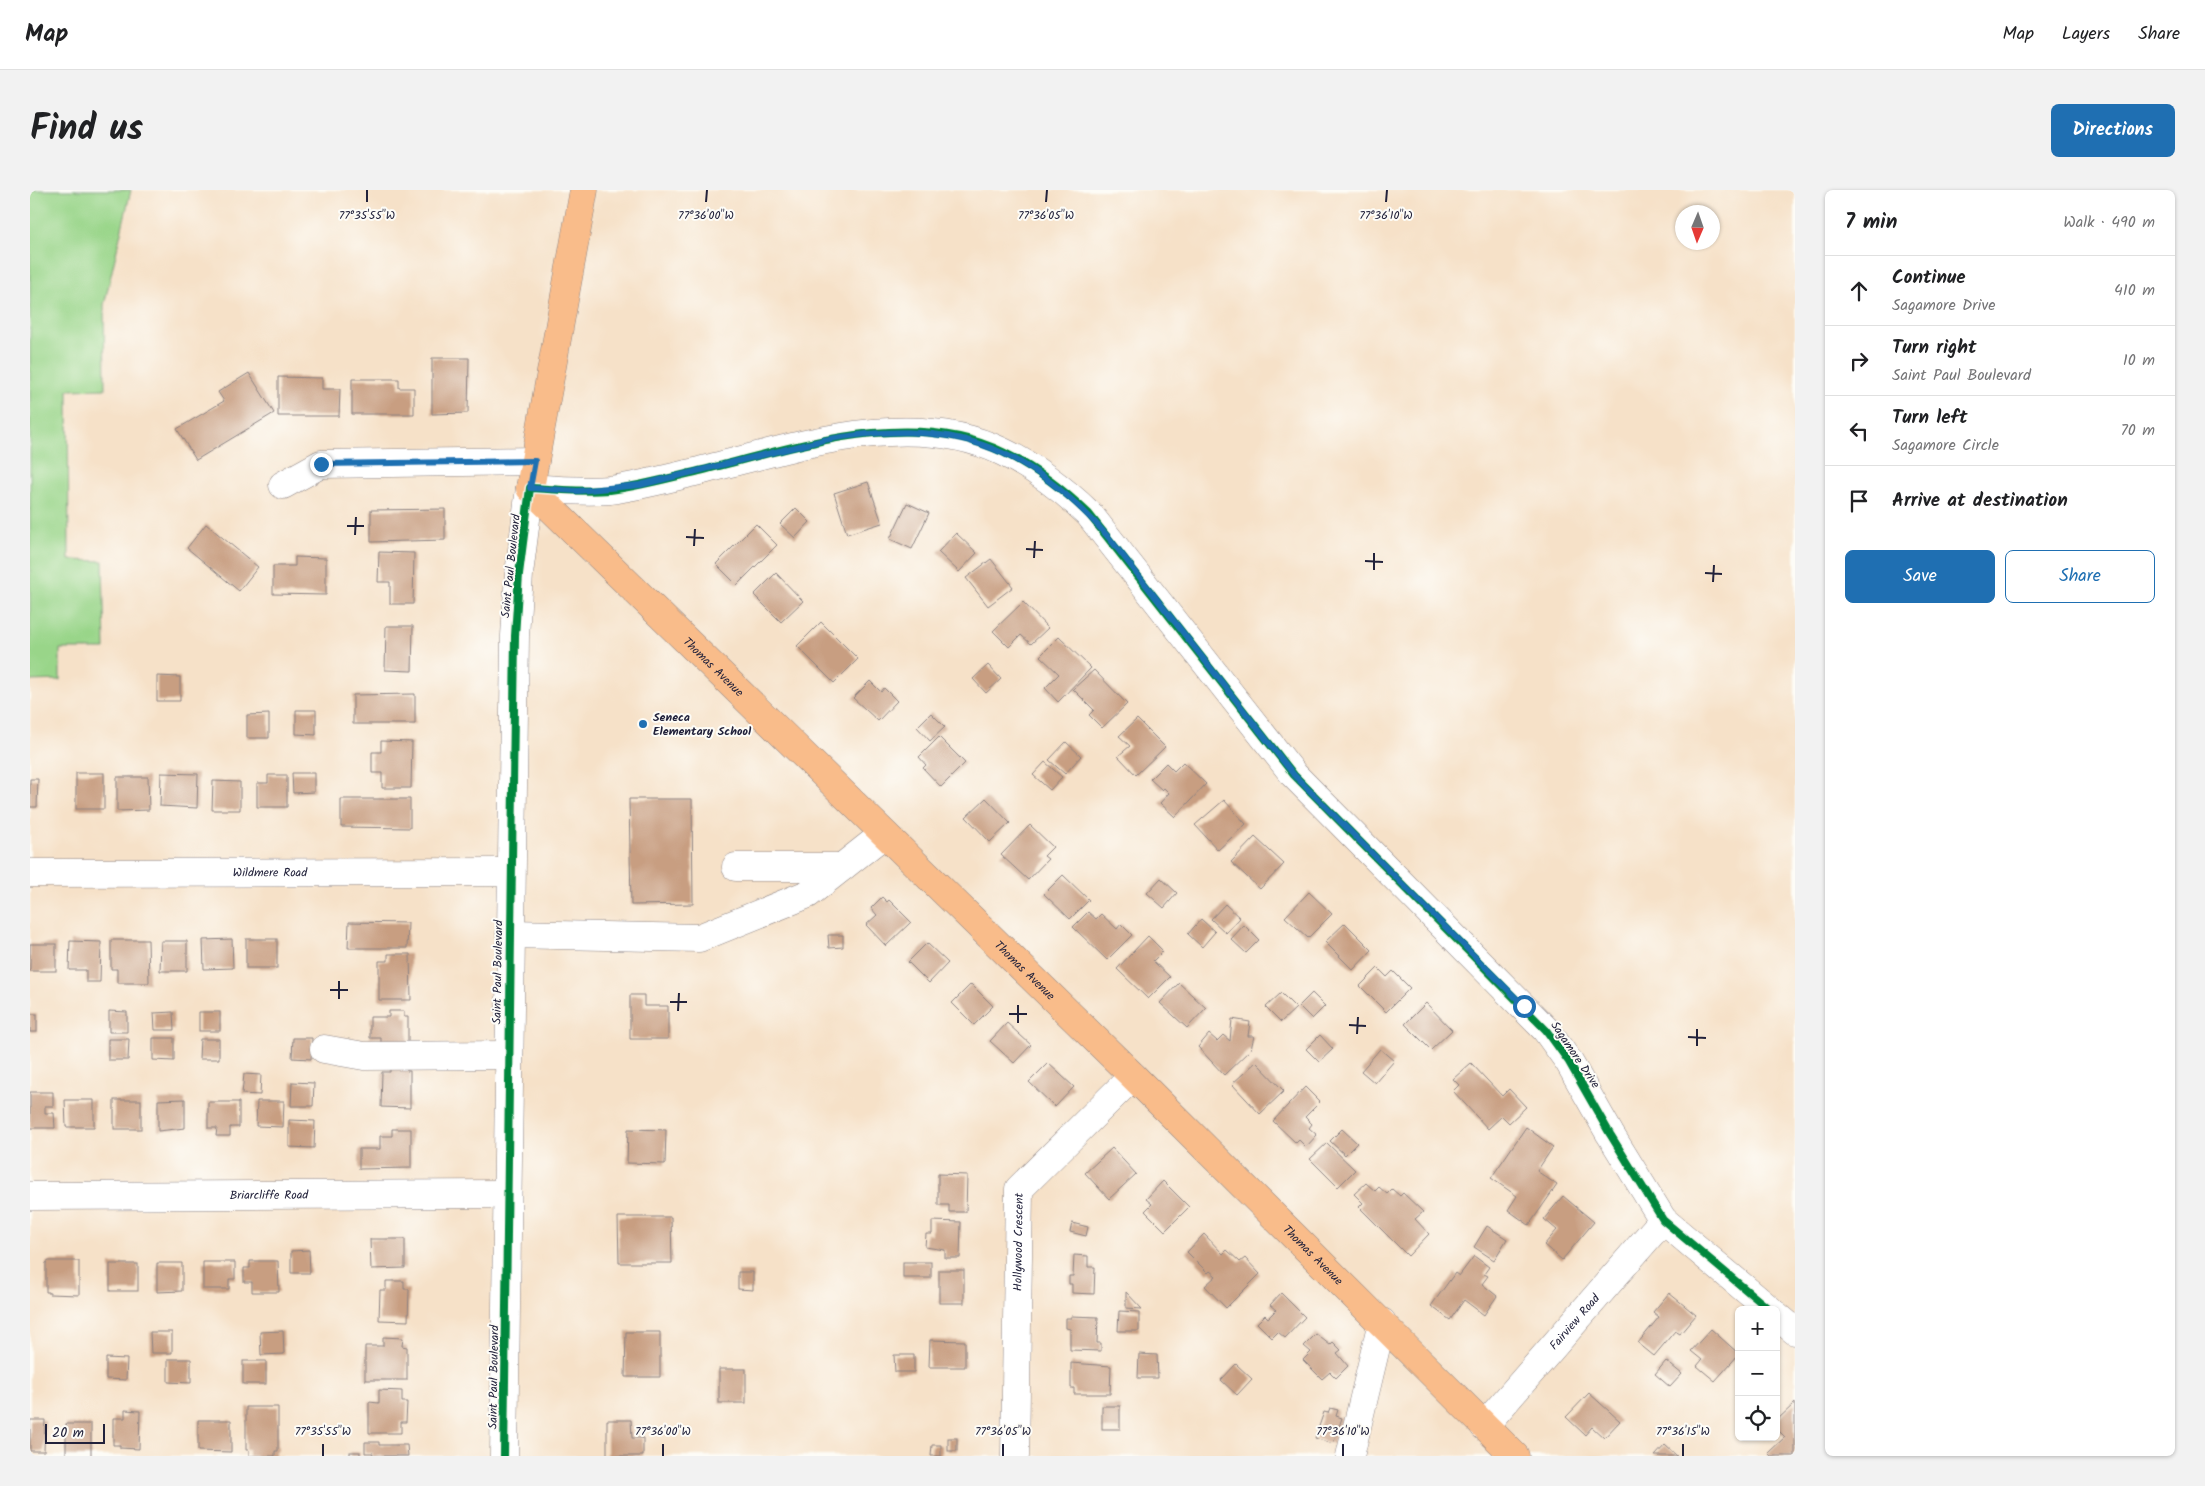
<!DOCTYPE html>
<meta charset="utf-8">
<style>
:root{--surface:#fff;--page:#f2f2f2;--text:#202124;--muted:#757577;--line:#e0e0e0;--accent:#1f6fb2}
body{margin:0;font-family:Kalam,sans-serif;background:var(--page);color:var(--text)}
.controls{position:absolute;right:15px;bottom:15px;display:grid;overflow:hidden;border-radius:8px;box-shadow:0 1px 4px #0004}
.controls button{width:45px;height:45px;display:grid;place-items:center;padding:0;border:0;border-bottom:1px solid var(--line);background:var(--surface);color:var(--text);font:25px sans-serif}
.compass{position:absolute;left:1645px;top:15px;width:45px;height:45px;border-radius:50%;background:var(--surface);box-shadow:0 1px 4px #0004;rotate:182deg}
.scale{position:absolute;left:15px;bottom:12px;width:60px;box-sizing:border-box;padding-left:5px;border:2px solid #22223b;border-top:0;font-size:14px;line-height:18px;white-space:nowrap;color:#22223b;-webkit-text-stroke:4px #fdfcf7;paint-order:stroke}
.stop{position:absolute;width:15px;height:15px;margin:-11px;border:4px solid #1f6fb2;border-radius:50%;background:#fff}
.stop.end{background:#1f6fb2;border-color:#fff;box-shadow:0 1px 5px #0008}
.list{margin:0;padding:0;list-style:none}
h2{display:flex;justify-content:space-between;align-items:center;height:65px;margin:0;padding:0 20px;font-size:21px}
h2 small{font-size:16px;font-weight:400;color:var(--muted)}
.list li{display:grid;grid-template-columns:32px 1fr auto;gap:15px;align-items:center;box-sizing:border-box;height:70px;padding:0 20px;border-top:1px solid var(--line)}
.list b{display:block;font-size:19px;white-space:nowrap}
.list p{margin:0;font-size:16px;white-space:nowrap;color:var(--muted)}
.list em{font-size:16px;font-style:normal;color:var(--muted)}
.actions{display:flex;gap:10px;padding:15px 20px}
.actions a{flex:1;padding:11px 0;border:1px solid var(--accent);border-radius:8px;text-align:center;font-size:18px;color:var(--accent)}
.actions .main{background:var(--accent);color:#fff}
.icon{flex:none;width:28px;height:28px;fill:none;stroke:currentColor;stroke-width:2;stroke-linecap:round;stroke-linejoin:round}
.map{position:relative;flex:none;width:1765px;height:1266px;overflow:hidden;border-radius:8px}
header{display:flex;align-items:center;gap:30px;box-sizing:border-box;height:70px;padding:0 25px;background:var(--surface);border-bottom:1px solid var(--line)}
header strong{font-size:24px}
nav{display:flex;gap:28px;margin-inline-start:auto;font-size:18px}
.intro{display:flex;align-items:center;justify-content:space-between;box-sizing:border-box;height:120px;padding:0 30px}
h1{margin:0;font-size:35px}
.button{padding:12px 22px;border-radius:8px;background:var(--accent);color:#fff;font-size:18px;font-weight:700}
main{display:flex;gap:30px;padding:0 30px}
aside{flex:1;background:var(--surface);border-radius:8px;box-shadow:0 1px 4px #0004}
.map>svg:first-child{display:block}
</style>
<header>
<strong>Map</strong>
<nav><a>Map</a><a>Layers</a><a>Share</a></nav>
</header>
<div class="intro"><h1>Find us</h1><a class="button">Directions</a></div>
<main>
<div class="map">
<svg width="1765" height="1266" viewBox="0 0 1765 1266">
<rect width="100%" height="100%" fill="#fdfcf7"/>
<filter id="ink" filterUnits="userSpaceOnUse"><feTurbulence type="fractalNoise" baseFrequency=".02" numOctaves="2"/><feDisplacementMap in="SourceGraphic" scale="10" xChannelSelector="R" yChannelSelector="G"/><feConvolveMatrix kernelMatrix="1 2 1 2 8 2 1 2 1" color-interpolation-filters="sRGB"/></filter>
<filter id="wash" filterUnits="userSpaceOnUse"><feTurbulence type="fractalNoise" baseFrequency=".0096" numOctaves="4" result="noise"/><feDisplacementMap in="SourceGraphic" scale="20" xChannelSelector="R" yChannelSelector="G"/><feGaussianBlur stdDeviation="1.12" result="paint"/><feColorMatrix in="noise" values="0 0 0 0 0 0 0 0 0 0 0 0 0 0 0 0 0 1.4 0 .05"/><feComposite in="paint" operator="in"/></filter>
<g filter="url(#wash)">
<rect width="100%" height="100%" fill="#f6e1c8"/>
<polygon fill="#99d589" stroke="#5e7c62" points="0,0 101,0 74,115 75,199 38,200 39,370 73,371 75,459 30,459 30,490 0,491"/>
<g id="blocks">
<g fill="#c89e81">
<polygon points="402,168 439,168 438,223 402,224"/>
<polygon points="219,183 244,223 166,270 147,239 194,211 188,202"/>
<polygon points="248,187 292,188 292,199 310,199 309,226 248,226"/>
<polygon points="322,189 369,189 369,198 384,198 384,224 322,224"/>
<polygon points="838,292 852,333 817,344 804,303"/>
<polygon points="877,313 899,323 882,359 860,349"/>
<polygon points="766,318 780,332 765,348 750,334"/>
<polygon points="415,319 415,350 341,352 341,320"/>
<polygon points="176,334 228,377 209,401 157,358"/>
<polygon points="726,334 747,355 707,395 686,374"/>
<polygon points="926,343 947,363 929,382 908,362"/>
<polygon points="349,362 384,363 383,414 360,414 360,392 348,392"/>
<polygon points="265,367 296,368 296,405 243,404 243,376 265,376"/>
<polygon points="961,369 983,397 958,416 936,388"/>
<polygon points="746,383 773,411 751,432 724,405"/>
<polygon points="993,412 1018,438 1001,454 991,445 979,457 963,441"/>
<polygon points="791,432 828,469 804,493 767,456"/>
<polygon points="356,436 383,436 382,481 355,480"/>
<polygon points="1029,447 1061,478 1028,512 1015,498 1029,484 1010,466"/>
<polygon points="958,475 971,489 956,503 943,489"/>
<polygon points="1064,480 1097,514 1072,538 1059,525 1064,520 1043,499"/>
<polygon points="127,486 150,487 150,511 127,511"/>
<polygon points="840,491 851,502 854,498 867,511 848,531 823,508"/>
<polygon points="385,504 385,534 323,534 323,505"/>
<polygon points="266,520 286,520 286,545 266,544"/>
<polygon points="901,523 915,537 900,551 887,537"/>
<polygon points="239,524 239,548 217,548 217,525"/>
<polygon points="1107,529 1135,557 1106,585 1088,566 1100,556 1089,546"/>
<polygon points="909,547 935,573 911,597 893,578 896,575 889,567"/>
<polygon points="351,551 382,552 381,598 352,598 352,583 342,583 342,562 351,562"/>
<polygon points="1036,552 1051,566 1035,584 1019,570"/>
<polygon points="1015,572 1032,587 1020,600 1003,585"/>
<polygon points="1153,572 1176,594 1145,627 1130,613 1139,603 1134,598 1132,600 1120,589 1136,573 1144,581"/>
<rect x="46" y="583" width="28" height="36"/>
<polygon points="131,583 168,584 167,618 130,616"/>
<polygon points="262,583 284,583 284,602 263,603"/>
<polygon points="238,585 257,585 257,617 227,617 227,593 238,593"/>
<polygon points="87,587 118,587 119,620 87,621"/>
<polygon points="0,589 8,589 7,617 0,617"/>
<polygon points="183,591 210,592 210,620 182,620"/>
<polygon points="956,608 980,633 960,652 936,627"/>
<polygon points="311,609 380,609 380,638 311,637"/>
<polygon points="599,609 662,609 663,714 601,715"/>
<polygon points="1194,610 1216,634 1188,660 1165,635"/>
<polygon points="1000,635 1023,657 1014,666 1018,669 998,690 971,665"/>
<polygon points="1225,647 1254,674 1230,699 1201,672"/>
<polygon points="1033,685 1059,710 1040,729 1014,704"/>
<polygon points="1131,688 1147,703 1134,718 1117,703"/>
<polygon points="1279,702 1302,724 1278,748 1255,727"/>
<polygon points="852,707 857,712 859,710 881,732 856,756 836,735 847,725 841,718"/>
<polygon points="1195,714 1210,728 1196,743 1181,729"/>
<polygon points="1058,722 1066,729 1071,724 1087,739 1091,734 1102,745 1077,770 1043,737"/>
<polygon points="1171,729 1185,742 1172,757 1158,744"/>
<polygon points="319,732 378,733 377,758 318,758"/>
<polygon points="1315,733 1342,760 1323,780 1295,752"/>
<polygon points="1214,735 1229,750 1216,763 1201,749"/>
<polygon points="798,745 813,745 813,757 799,758"/>
<polygon points="1118,746 1133,761 1123,771 1140,787 1118,809 1087,779"/>
<polygon points="202,749 203,778 174,779 173,750"/>
<rect x="216" y="749" width="31" height="29"/>
<polygon points="81,750 118,750 119,793 87,793 87,779 81,779"/>
<polygon points="40,751 71,752 70,792 56,792 56,780 39,780"/>
<polygon points="131,751 157,751 157,781 130,781"/>
<polygon points="897,753 918,773 899,793 878,772"/>
<rect x="0" y="754" width="26" height="27"/>
<polygon points="358,764 380,764 381,810 349,810 349,771 358,771"/>
<polygon points="1348,778 1357,787 1363,781 1380,798 1356,822 1330,796"/>
<polygon points="1149,793 1176,818 1157,838 1130,813"/>
<polygon points="941,794 963,816 944,835 922,813"/>
<polygon points="1251,803 1266,818 1251,832 1236,817"/>
<polygon points="1282,803 1295,816 1282,829 1269,816"/>
<polygon points="600,805 614,805 614,816 638,816 638,849 600,849"/>
<polygon points="1396,813 1422,840 1401,860 1375,834"/>
<polygon points="79,821 97,822 97,842 79,842"/>
<polygon points="359,821 374,821 374,827 378,827 378,861 351,861 351,848 340,848 340,827 359,827"/>
<polygon points="143,822 144,840 125,840 124,823"/>
<rect x="169" y="822" width="21" height="19"/>
<rect x="0" y="824" width="7" height="18"/>
<polygon points="1202,829 1220,832 1218,846 1224,846 1221,859 1194,885 1168,857 1179,844 1187,851 1193,845 1200,851"/>
<polygon points="977,833 1001,855 984,873 960,851"/>
<polygon points="1290,845 1303,859 1289,872 1276,859"/>
<polygon points="123,848 144,848 144,871 123,870"/>
<polygon points="263,848 282,848 281,869 262,868"/>
<polygon points="78,849 99,849 98,870 78,870"/>
<polygon points="170,849 189,849 189,869 169,869"/>
<polygon points="1350,859 1364,871 1345,893 1331,881"/>
<polygon points="1226,872 1254,901 1230,924 1202,894"/>
<polygon points="1018,873 1044,897 1025,917 999,892"/>
<polygon points="1441,873 1472,906 1479,899 1496,917 1479,933 1472,926 1458,939 1423,901 1429,895 1423,889"/>
<polygon points="360,876 377,876 377,881 380,881 380,918 351,917 352,882 360,882"/>
<polygon points="214,884 231,885 230,905 212,904"/>
<polygon points="262,892 284,893 283,916 261,916"/>
<polygon points="1275,897 1290,912 1275,927 1282,934 1279,938 1287,945 1276,957 1269,950 1266,953 1243,931"/>
<polygon points="0,902 23,902 23,916 15,916 15,923 24,923 25,938 0,938"/>
<polygon points="155,909 155,938 128,941 128,910"/>
<polygon points="35,910 64,910 64,937 36,937"/>
<rect x="84" y="910" width="27" height="29"/>
<polygon points="227,911 254,911 253,937 226,936"/>
<polygon points="178,912 209,912 209,937 200,937 200,946 186,946 187,938 178,938"/>
<polygon points="259,930 285,931 284,958 259,957"/>
<polygon points="1496,937 1523,957 1507,981 1527,995 1499,1035 1478,1020 1487,1006 1461,988"/>
<polygon points="362,939 381,939 381,978 329,979 329,959 350,959 350,946 362,946"/>
<polygon points="598,939 636,940 635,974 597,973"/>
<polygon points="1312,939 1327,953 1315,965 1300,951"/>
<polygon points="1297,953 1325,980 1308,997 1280,969"/>
<polygon points="1082,958 1106,984 1079,1009 1055,983"/>
<polygon points="908,984 937,985 936,1022 919,1022 919,1015 908,1015"/>
<polygon points="1133,991 1159,1017 1135,1041 1115,1021 1122,1014 1116,1009"/>
<polygon points="1336,993 1345,1001 1349,997 1357,1004 1362,999 1370,1006 1373,1003 1393,1022 1385,1029 1399,1044 1378,1066 1329,1017 1333,1013 1324,1004"/>
<polygon points="1533,1006 1564,1032 1532,1070 1514,1055 1527,1040 1514,1029"/>
<polygon points="588,1027 641,1027 642,1073 589,1073"/>
<polygon points="902,1031 931,1032 930,1068 915,1068 915,1060 895,1057 896,1044 902,1044"/>
<polygon points="1042,1033 1058,1037 1056,1046 1040,1042"/>
<polygon points="1457,1036 1477,1049 1464,1070 1444,1057"/>
<polygon points="1174,1044 1193,1064 1197,1060 1210,1072 1215,1068 1230,1084 1196,1118 1175,1096 1186,1086 1180,1081 1178,1083 1157,1062"/>
<polygon points="340,1049 375,1049 375,1078 341,1079"/>
<polygon points="279,1060 280,1083 261,1083 261,1061"/>
<polygon points="1044,1065 1058,1066 1058,1077 1065,1077 1064,1104 1042,1103 1042,1094 1039,1094 1039,1086 1043,1086"/>
<polygon points="1444,1066 1459,1077 1454,1084 1458,1086 1452,1094 1467,1106 1454,1125 1434,1110 1420,1130 1401,1116 1425,1083 1429,1086"/>
<polygon points="19,1071 49,1071 49,1105 19,1104 19,1102 16,1102 16,1073"/>
<polygon points="220,1071 248,1071 249,1102 222,1102 222,1092 214,1092 214,1078 220,1078"/>
<polygon points="173,1072 205,1072 205,1089 199,1089 199,1099 173,1099"/>
<rect x="873" y="1072" width="28" height="16"/>
<polygon points="127,1073 152,1073 152,1101 127,1102"/>
<rect x="80" y="1074" width="28" height="27"/>
<rect x="909" y="1080" width="25" height="33"/>
<polygon points="708,1082 723,1082 723,1100 708,1099"/>
<polygon points="356,1091 374,1091 374,1099 379,1099 378,1131 349,1130 350,1100 356,1100"/>
<polygon points="1096,1102 1112,1119 1096,1118"/>
<polygon points="1251,1103 1275,1127 1255,1148 1248,1142 1242,1148 1227,1133 1235,1125 1238,1128 1246,1120 1240,1115"/>
<polygon points="1639,1103 1666,1125 1650,1144 1645,1141 1624,1166 1608,1153 1629,1127 1623,1122"/>
<polygon points="1089,1121 1109,1122 1109,1141 1088,1141"/>
<polygon points="1041,1126 1068,1127 1067,1153 1071,1153 1071,1161 1040,1160 1040,1139 1036,1138 1036,1128 1041,1128"/>
<polygon points="1681,1139 1709,1164 1685,1191 1667,1176 1672,1170 1661,1161"/>
<polygon points="253,1141 254,1164 231,1165 230,1142"/>
<polygon points="120,1142 142,1142 142,1163 121,1163"/>
<polygon points="596,1142 630,1142 630,1187 595,1187"/>
<polygon points="1286,1144 1300,1155 1303,1152 1311,1160 1307,1163 1318,1176 1306,1188 1300,1182 1292,1189 1273,1170 1281,1162 1274,1156"/>
<polygon points="353,1147 373,1148 372,1156 377,1157 377,1190 335,1190 335,1156 353,1156"/>
<polygon points="900,1150 935,1151 935,1177 899,1177"/>
<polygon points="1109,1164 1127,1165 1128,1188 1108,1188"/>
<polygon points="864,1165 884,1165 884,1182 865,1182"/>
<polygon points="76,1168 97,1169 96,1190 76,1189"/>
<polygon points="138,1169 161,1169 161,1193 138,1192"/>
<rect x="213" y="1171" width="23" height="23"/>
<polygon points="1636,1171 1652,1184 1640,1197 1625,1184"/>
<polygon points="1041,1173 1081,1176 1080,1204 1044,1204 1044,1198 1041,1198"/>
<polygon points="1206,1174 1222,1189 1207,1205 1191,1190"/>
<rect x="689" y="1179" width="27" height="34"/>
<polygon points="349,1200 372,1201 372,1212 377,1212 376,1232 371,1232 371,1243 339,1243 339,1212 349,1213"/>
<polygon points="1559,1203 1590,1231 1574,1248 1562,1237 1555,1245 1536,1227"/>
<polygon points="1765,1213 1765,1266 1741,1266 1738,1263 1755,1247 1746,1238 1746,1231"/>
<rect x="1072" y="1216" width="18" height="23"/>
<polygon points="216,1217 248,1217 248,1261 245,1261 245,1266 219,1266 219,1260 216,1260"/>
<polygon points="1300,1218 1308,1220 1306,1226 1312,1228 1303,1254 1285,1248 1294,1222 1298,1223"/>
<polygon points="95,1220 110,1221 109,1259 90,1258 90,1255 83,1255 83,1228 95,1228"/>
<polygon points="0,1230 15,1230 14,1261 0,1261"/>
<polygon points="168,1230 201,1230 201,1262 168,1261"/>
<polygon points="577,1230 601,1230 602,1248 613,1248 613,1266 577,1266"/>
<rect x="36" y="1234" width="25" height="32"/>
<rect x="918" y="1248" width="9" height="13"/>
<polygon points="335,1252 349,1252 349,1255 377,1255 378,1266 342,1266 343,1263 335,1263"/>
<polygon points="902,1255 911,1255 911,1266 901,1266"/>
<polygon points="1635,1255 1647,1266 1625,1266"/>
<rect x="320" y="1262" width="10" height="4"/>
</g>
</g>
</g>
<g filter="url(#ink)">
<use href="#blocks" fill-opacity="0" stroke="#8c8282" stroke-width="1"/>
<g fill="none" stroke-linecap="round" stroke-linejoin="round">
<defs>
<g id="minor">
<polyline points="253,295 291,274 505,271"/>
<polyline points="706,677 812,677"/>
<path id="s1" d="M0,683L481,682"/>
<polyline points="480,744 669,748 778,704 854,644"/>
<polyline points="294,859 334,866 479,865"/>
<path id="s2" d="M0,1006L477,1004"/>
<polyline points="1746,1125 1765,1141"/>
<path id="s3" d="M1454,1236L1633,1030"/>
<path d="M474,1266L485,446L489,384L500,298C527,300 553,302 580,300C610,296 640,288 669,281C763,258 880,216 973,262C1006,278 1033,299 1059,324L1264,585L1516,840L1539,872L1580,944L1633,1030L1740,1120"/>
<path id="s4" d="M985,1266L989,999L1103,886"/>
<polyline points="1320,1266 1352,1132"/>
</g>
<g id="major">
<path id="s5" d="M554,0L500,298L1103,886L1485,1266"/>
</g>
</defs>
<use href="#minor" stroke="#8c8282" stroke-width="29"/>
<use href="#major" stroke="#8c8282" stroke-width="29"/>
<use href="#minor" stroke="#fff" stroke-width="28"/>
<use href="#major" stroke="#f9bc8a" stroke-width="28"/>
<defs>
<path id="cycleway" d="M474,1266L485,446L489,384L500,298C527,300 553,302 580,300C610,296 640,288 669,281C763,258 880,216 973,262C1006,278 1033,299 1059,324L1264,585L1516,840L1539,872L1580,944L1633,1030L1740,1120"/>
</defs>
<use href="#cycleway" stroke="#fdfcf7" stroke-width="11"/>
<use href="#cycleway" stroke="#00873e" stroke-width="8"/>
</g>
</g>
<g fill="none" stroke-linecap="round" stroke-linejoin="round" filter="url(#ink)">
<path stroke="#1f6fb2" stroke-width="6" d="M291,274L505,271L500,298L548,301L610,295L794,250C918,227 997,253 1080,349L1264,585L1494,816"/>
</g>
<path fill="none" stroke="#22223b" stroke-width="2" d="M337,12V0M676,12L677,0M1016,12L1017,0M1356,12L1357,0M317,336H334M325,345L326,327M656,347L674,348M664,356L665,339M996,359L1013,360M1004,368L1005,351M1335,371L1353,372M1344,380V363M1675,383L1692,384M1683,392L1684,375M300,800H318M309,809V791M640,812H657M648,821L649,803M979,824H997M988,833V815M1319,835L1336,836M1327,844L1328,827M1658,847L1676,848M1667,856V839M293,1266V1254M633,1266V1254M973,1266V1254M1313,1266V1254M1653,1266V1254"/>
<circle fill="#1f6fb2" stroke="#fdfcf7" stroke-width="2" cx="613" cy="534" r="5"/>
<g text-anchor="middle" dominant-baseline="central" stroke-width="4" stroke-linejoin="round" paint-order="stroke">
<g font-size="12" fill="#22223b" stroke="#fdfcf7">
<text transform="translate(481 376) rotate(-84)">Saint Paul Boulevard</text>
<text stroke="none"><textPath href="#s5" startOffset="559">Thomas Avenue</textPath></text>
<text stroke="none"><textPath href="#s1" startOffset="240">Wildmere Road</textPath></text>
<text stroke="none"><textPath href="#s5" startOffset="994">Thomas Avenue</textPath></text>
<text transform="translate(468 782) rotate(-89)">Saint Paul Boulevard</text>
<text transform="translate(1545 865) rotate(56)">Sagamore Drive</text>
<text stroke="none"><textPath href="#s2" startOffset="239">Briarcliffe Road</textPath></text>
<text stroke="none"><textPath href="#s4" startOffset="214">Hollywood Crescent</textPath></text>
<text stroke="none"><textPath href="#s5" startOffset="1399">Thomas Avenue</textPath></text>
<text stroke="none"><textPath href="#s3" startOffset="138">Fairview Road</textPath></text>
<text transform="translate(464 1187) rotate(-89)">Saint Paul Boulevard</text>
</g>
<g font-size="12" font-weight="bold" fill="#22223b" stroke="#fdfcf7" text-anchor="start">
<text x="623" y="527">Seneca<tspan x="623" dy="14">Elementary School</tspan></text>
</g>
</g>
<g font-size="12" text-anchor="middle" fill="#22223b" stroke="#fdfcf7" stroke-width="4" stroke-linejoin="round" paint-order="stroke">
<text x="337" y="29">77°35'55"W</text>
<text x="676" y="29">77°36'00"W</text>
<text x="1016" y="29">77°36'05"W</text>
<text x="1356" y="29">77°36'10"W</text>
<text x="293" y="1245">77°35'55"W</text>
<text x="633" y="1245">77°36'00"W</text>
<text x="973" y="1245">77°36'05"W</text>
<text x="1313" y="1245">77°36'10"W</text>
<text x="1653" y="1245">77°36'15"W</text>
</g>
</svg>
<div class="controls">
<button>+</button>
<button>−</button>
<button><svg class="icon" aria-label="locate" viewBox="0 0 24 24"><circle cx="12" cy="12" r="6"/><path d="M12 2v4M12 18v4M2 12h4M18 12h4"/></svg></button>
</div>
<svg class="compass" viewBox="-18 -18 36 36"><path d="M0-13l5 13h-10z" fill="#e53935"/><path d="M0 13l5-13h-10z" fill="#757577"/></svg>
<div class="scale">20 m</div>
<div class="stop" style="left:1494px;top:816px"></div>
<div class="stop end" style="left:291px;top:274px"></div>
</div>
<aside>
<h2>7 min<small>Walk · 490 m</small></h2>
<ul class="list">
<li><svg class="icon" aria-label="ahead" viewBox="0 0 24 24"><path d="M12 20V5M6 11l6-6 6 6"/></svg><div><b>Continue</b><p>Sagamore Drive</p></div><em>410 m</em></li>
<li><svg class="icon" aria-label="right" viewBox="0 0 24 24"><path d="M7 20v-9h11M14 6l5 5-5 5"/></svg><div><b>Turn right</b><p>Saint Paul Boulevard</p></div><em>10 m</em></li>
<li><svg class="icon" aria-label="left" viewBox="0 0 24 24"><path d="M17 20v-9H6M10 6l-5 5 5 5"/></svg><div><b>Turn left</b><p>Sagamore Circle</p></div><em>70 m</em></li>
<li><svg class="icon" aria-label="arrive" viewBox="0 0 24 24"><path d="M6 21V4h12l-3 4 3 4H6"/></svg><div><b>Arrive at destination</b></div></li>
</ul>
<div class="actions"><a class="main">Save</a><a>Share</a></div>
</aside>
</main>
